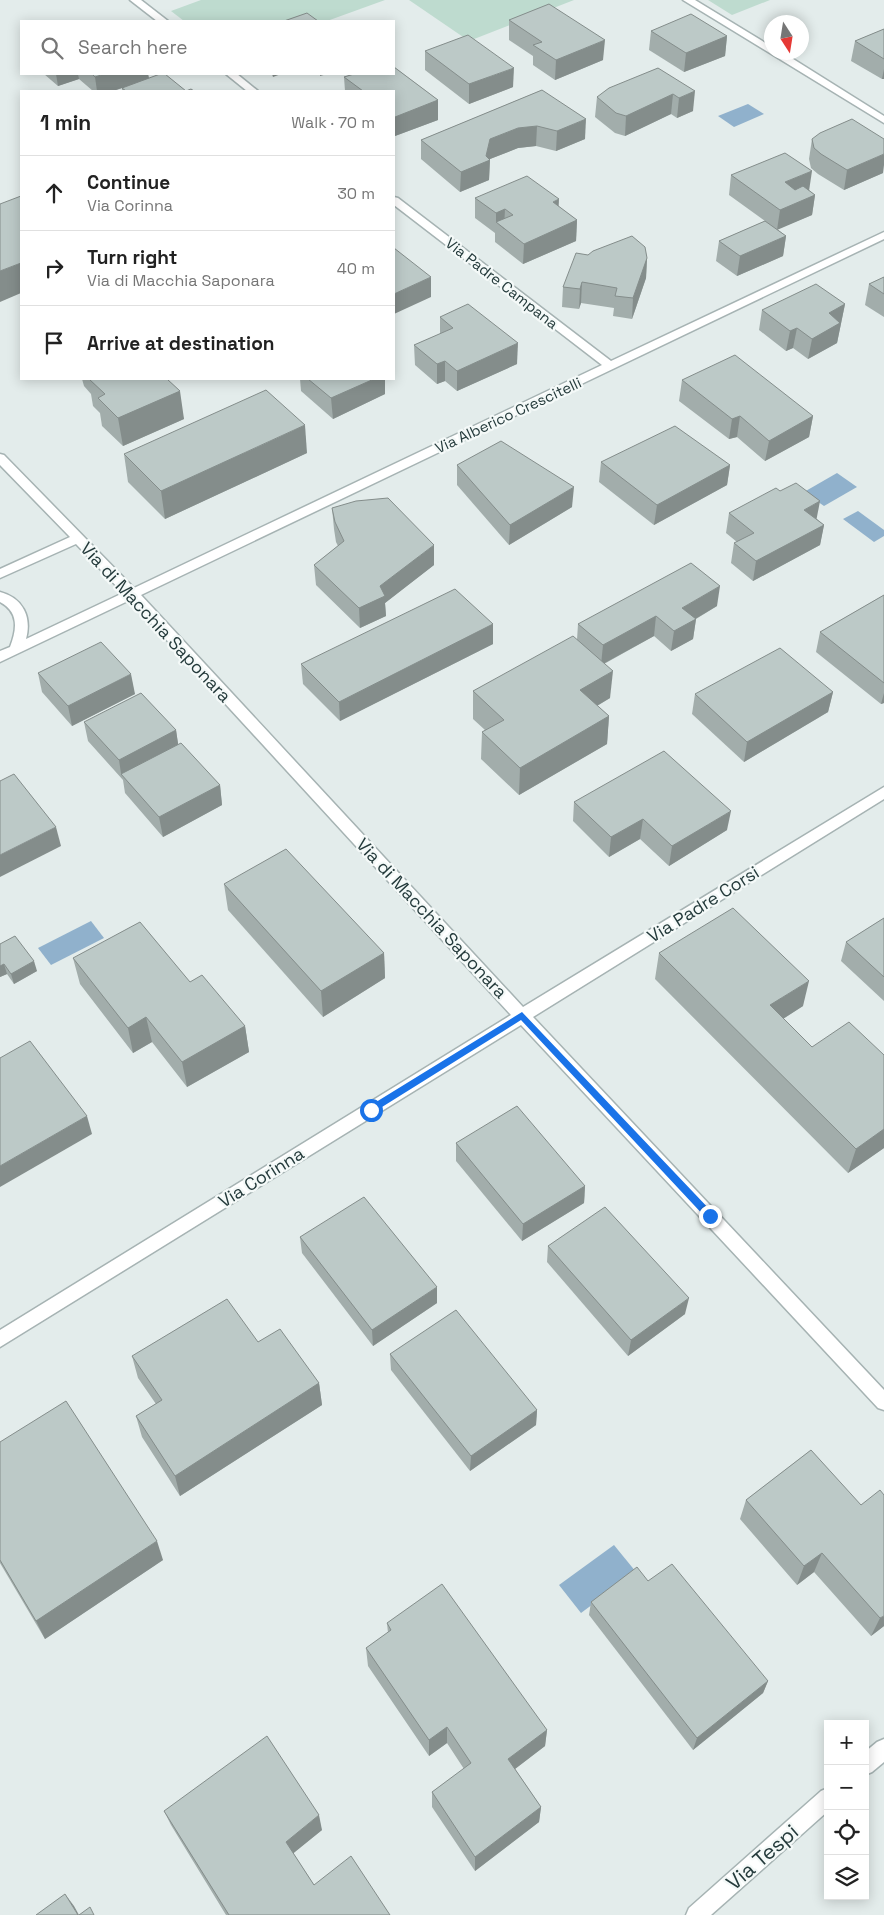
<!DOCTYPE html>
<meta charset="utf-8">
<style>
:root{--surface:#fff;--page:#f6f6f6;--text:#222;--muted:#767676;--line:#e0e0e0}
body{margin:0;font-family:"Space Grotesk",sans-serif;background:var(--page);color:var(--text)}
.controls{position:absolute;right:15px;bottom:15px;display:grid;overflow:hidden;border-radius:0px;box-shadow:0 2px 12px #0003}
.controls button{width:45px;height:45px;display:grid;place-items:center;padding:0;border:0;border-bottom:1px solid var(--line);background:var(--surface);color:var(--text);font:25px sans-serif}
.compass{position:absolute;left:764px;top:15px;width:45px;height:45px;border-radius:50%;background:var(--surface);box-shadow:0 2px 12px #0003;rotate:168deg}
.stop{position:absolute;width:15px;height:15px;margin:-11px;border:4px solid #1a73e8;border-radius:50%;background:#fff}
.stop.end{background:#1a73e8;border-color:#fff;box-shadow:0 1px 5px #0008}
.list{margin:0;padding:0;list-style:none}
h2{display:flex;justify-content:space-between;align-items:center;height:65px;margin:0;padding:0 20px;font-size:21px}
h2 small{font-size:16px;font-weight:400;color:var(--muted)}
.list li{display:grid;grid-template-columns:32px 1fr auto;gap:15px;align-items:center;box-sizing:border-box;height:75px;padding:0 20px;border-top:1px solid var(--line)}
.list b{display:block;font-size:19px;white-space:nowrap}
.list p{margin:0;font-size:16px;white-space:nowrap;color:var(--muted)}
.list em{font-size:16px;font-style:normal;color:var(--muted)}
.icon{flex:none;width:28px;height:28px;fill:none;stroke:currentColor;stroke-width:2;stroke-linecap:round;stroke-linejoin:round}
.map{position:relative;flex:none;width:884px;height:1915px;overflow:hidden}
.search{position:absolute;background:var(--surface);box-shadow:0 2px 12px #0003;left:20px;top:20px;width:375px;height:55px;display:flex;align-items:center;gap:12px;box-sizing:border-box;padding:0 18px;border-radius:0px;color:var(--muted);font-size:19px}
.panel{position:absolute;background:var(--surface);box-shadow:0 2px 12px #0003;left:20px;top:90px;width:375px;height:290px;border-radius:0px}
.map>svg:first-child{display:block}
</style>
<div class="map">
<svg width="884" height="1915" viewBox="0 0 884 1915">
<rect width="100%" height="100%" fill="#e3eceb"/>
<g fill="#bedbcf">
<polygon points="201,0 385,0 327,21 184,21 171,11"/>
<polygon points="409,0 574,0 469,41"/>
<polygon points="708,0 770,0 732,15"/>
</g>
<g fill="#90b1cc">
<polygon points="748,104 764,114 734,127 718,116"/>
<polygon points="837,473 857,487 824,506 804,492"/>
<polygon points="858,511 884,530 884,536 874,542 843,519"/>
<polygon points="91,921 104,938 51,965 38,948"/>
<polygon points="614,1545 636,1572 581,1613 559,1585"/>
</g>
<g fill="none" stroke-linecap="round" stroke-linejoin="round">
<defs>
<g id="minor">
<polygon points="130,0 141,0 168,21 157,21"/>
<polygon points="683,0 695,0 772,47 772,52 782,52 884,116 884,123"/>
<polygon points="226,74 237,74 258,91 247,91"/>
<path d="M394,197L398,198L611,361L884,232V239L141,595L523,1007L884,787V799L533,1017L884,1390V1410L878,1408L521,1025L0,1347V1330L511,1015L130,600L0,662V651L10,647C17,629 19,612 0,602V592C23,598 32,617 26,639L123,593L76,544L0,578V569L70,537L0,465V454L4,455L134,588L602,365L394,205Z"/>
<polygon points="884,1739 884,1762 872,1772 865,1775 865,1752 877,1742"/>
<polygon points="828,1788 828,1811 711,1915 686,1915 689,1908 821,1791"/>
</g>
</defs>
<use href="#minor" stroke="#a6b3b3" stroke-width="3"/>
<use href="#minor" fill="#fff" fill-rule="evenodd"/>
</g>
<g fill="#a2adab">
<polygon points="509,20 603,60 555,80 533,65 533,56 509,40"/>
<polygon points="884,29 884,79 882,79 851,61 855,41"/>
<polygon points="651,31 727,36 725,56 684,72 649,50"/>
<polygon points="425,51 513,87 469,104 425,70"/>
<polygon points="394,67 438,100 438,120 395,136 394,135 394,91 345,91 344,77 354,74 394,74"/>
<polygon points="658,68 693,111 677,118 671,114 625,136 615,133 595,117 597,97"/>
<polygon points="44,74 148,74 149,78 186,91 194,91 122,91 122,88 113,91 93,91 79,79 58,86"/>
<polygon points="542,90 585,139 556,151 536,146 518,148 490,159 489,180 460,192 421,159 421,140"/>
<polygon points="812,139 883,173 844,190 818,174 811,168 809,159"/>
<polygon points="731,175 809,190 815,195 812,215 777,229 786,236 783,256 737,276 716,261 719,241 765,221 729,195"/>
<polygon points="475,198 559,207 577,220 576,241 523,264 495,242 495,233 475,218"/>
<polygon points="588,255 647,258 646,278 632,319 613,316 614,308 581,303 579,309 562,307 563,287"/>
<polygon points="884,277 884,317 865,305 869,284"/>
<polygon points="845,304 837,343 808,359 793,348 786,351 759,330 762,310"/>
<polygon points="440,317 517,364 457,391 445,381 437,384 415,365 414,345 440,334"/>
<polygon points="82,379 168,379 184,419 123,446 102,426 100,413 93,406 91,394 84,386"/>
<polygon points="300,379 385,379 385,394 333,419 301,391"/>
<polygon points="682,380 813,416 809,437 765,461 737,437 729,439 679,401"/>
<polygon points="307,453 165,519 128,482 124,454"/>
<polygon points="601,462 730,465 727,485 654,525 599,482"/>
<polygon points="457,465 572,507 509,545 457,485"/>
<polygon points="332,508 434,565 385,603 386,616 360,628 316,585 314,565 338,546 336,542 334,529"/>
<polygon points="729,513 817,519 824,525 820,545 753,581 731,563 734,543 737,542 726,533"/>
<polygon points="884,595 884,703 881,704 816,652 820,632"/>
<polygon points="717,606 696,619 693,639 671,651 654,636 604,664 610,698 597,706 609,716 607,744 519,795 481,759 482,732 485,730 473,719 473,691 577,640 578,624"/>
<polygon points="493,624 493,644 340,721 303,684 301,664"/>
<polygon points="38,673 135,694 72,726 42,692"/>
<polygon points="833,692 828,712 744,762 692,714 695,694"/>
<polygon points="84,722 176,730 178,744 220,785 222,805 163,837 125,793 123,780 88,741"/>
<polygon points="574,802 727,830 669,866 640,839 609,857 573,821"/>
<polygon points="224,884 384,953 385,978 323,1017 228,910"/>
<polygon points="884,918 884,1001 841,961 846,942"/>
<polygon points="0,944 37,971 14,984 7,974 0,977"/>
<polygon points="659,953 803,1006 783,1019 812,1047 884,1055 884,1148 848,1173 655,979"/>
<polygon points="73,958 190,982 245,1026 249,1052 187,1087 152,1042 133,1053 80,984"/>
<polygon points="456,1143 585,1186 584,1203 522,1241 456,1161"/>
<polygon points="300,1237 437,1303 373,1346 302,1253"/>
<polygon points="548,1246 685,1314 628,1356 547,1262"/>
<polygon points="258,1342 319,1383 322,1405 180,1496 142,1437 136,1416 156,1404 138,1378 132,1356"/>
<polygon points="390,1354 537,1410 536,1425 470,1471 391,1370"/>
<polygon points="0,1442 163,1560 45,1639 0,1563"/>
<polygon points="811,1450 884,1626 871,1636 814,1572 797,1585 740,1519 746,1500"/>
<polygon points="648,1581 768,1681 763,1693 693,1750 589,1615 591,1602"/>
<polygon points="387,1623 547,1730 545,1746 515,1769 541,1807 539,1822 475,1871 432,1807 432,1792 464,1769 447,1743 429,1756 368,1666 366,1648 388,1633"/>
<polygon points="164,1811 322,1830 293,1853 314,1885 390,1915 226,1915 171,1825"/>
</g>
<g fill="#848d8b">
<polygon points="727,36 725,56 684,72 686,53"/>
<polygon points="605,40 603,60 555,80 556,60"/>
<polygon points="514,68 513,87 469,104 469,84"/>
<polygon points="884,69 884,79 882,79"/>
<polygon points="56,74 78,74 79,79 58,86"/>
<polygon points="104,74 148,74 149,79 113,91 97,91 95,77"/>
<polygon points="272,74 281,74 273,77"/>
<polygon points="320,74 327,74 320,76"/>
<polygon points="695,91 693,111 677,118 679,98"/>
<polygon points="673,94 671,114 625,136 626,116"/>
<polygon points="438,100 438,120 395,136 395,117"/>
<polygon points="586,119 585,139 556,151 557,131"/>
<polygon points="537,126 536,146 518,148 490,159 489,180 460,192 461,172 486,156 490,139 518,128"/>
<polygon points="884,154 884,165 883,173 844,190 847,170"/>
<polygon points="812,171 809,191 782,202 785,182"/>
<polygon points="815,195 812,215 777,230 780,210"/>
<polygon points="559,199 558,219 553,202"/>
<polygon points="505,209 504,229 496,222 496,213"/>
<polygon points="577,220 576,241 523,264 524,244"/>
<polygon points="786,236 783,256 737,276 740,256"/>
<polygon points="647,258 646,278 632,319 633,298"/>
<polygon points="21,263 21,293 0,302 0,271"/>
<polygon points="431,277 431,297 394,314 394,294"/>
<polygon points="582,282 581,303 579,309 580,289"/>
<polygon points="845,304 837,343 808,359 812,339 829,313"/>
<polygon points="797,328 793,348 786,351 790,331"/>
<polygon points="518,343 517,364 457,391 457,371"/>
<polygon points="445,361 445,381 437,384 437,364"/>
<polygon points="156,379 168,379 170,395 180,391 184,419 123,446 118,418"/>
<polygon points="374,379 385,379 385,394 333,419 331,398"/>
<polygon points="740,416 737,437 729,439 732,419"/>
<polygon points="813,416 809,437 765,461 769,441"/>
<polygon points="305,425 307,453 165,519 161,491"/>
<polygon points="730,465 727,485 654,525 657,505"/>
<polygon points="574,487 572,507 509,545 510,525"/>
<polygon points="820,501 816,522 804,510"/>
<polygon points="824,525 820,545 753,581 756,561"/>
<polygon points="434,545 434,565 385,603 386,616 360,628 359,608 380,586"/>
<polygon points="720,586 717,606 680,628 682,608"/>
<polygon points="656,616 654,636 601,665 603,645"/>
<polygon points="696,619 693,639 671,651 674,631"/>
<polygon points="493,624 493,644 340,721 339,702"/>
<polygon points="613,671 610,698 578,717 580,690"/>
<polygon points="131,674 135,694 72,726 68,706"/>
<polygon points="833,692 828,712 744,762 747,742"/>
<polygon points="884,693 884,703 881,704"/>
<polygon points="609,716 607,744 519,795 520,768"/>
<polygon points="176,730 179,750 121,774 122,780 119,760"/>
<polygon points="220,785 222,805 163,837 159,817"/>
<polygon points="731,811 727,830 669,866 672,846"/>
<polygon points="643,819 640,839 609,857 611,837"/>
<polygon points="56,827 61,846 0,877 0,855"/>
<polygon points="384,953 385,978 323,1017 321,991"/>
<polygon points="34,961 37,971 14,984 11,974"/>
<polygon points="4,964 7,974 0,977 0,966"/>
<polygon points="809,981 803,1006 764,1031 770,1005"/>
<polygon points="146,1017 152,1042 133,1053 128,1028"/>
<polygon points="245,1026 249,1052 187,1087 182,1062"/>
<polygon points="87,1116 92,1134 0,1187 0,1166"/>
<polygon points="884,1129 884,1148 848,1173 856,1149"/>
<polygon points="585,1186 584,1203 522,1241 523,1224"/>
<polygon points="437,1287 437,1303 373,1346 372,1330"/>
<polygon points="689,1298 685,1314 628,1356 631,1340"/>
<polygon points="319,1383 322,1405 180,1496 175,1476"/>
<polygon points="537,1410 536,1425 470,1471 471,1456"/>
<polygon points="157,1541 163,1560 45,1639 36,1621"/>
<polygon points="822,1553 814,1572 797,1585 804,1566"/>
<polygon points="884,1616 884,1626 871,1636 880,1618"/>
<polygon points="768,1681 763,1693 693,1750 697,1738"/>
<polygon points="447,1727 447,1743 429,1756 429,1740"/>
<polygon points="547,1730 545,1746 507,1775 508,1759"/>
<polygon points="541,1807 539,1822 475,1871 475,1857"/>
<polygon points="319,1815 322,1830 290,1856 286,1842"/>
<polygon points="65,1894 74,1906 79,1915 78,1915"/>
</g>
<g fill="#bcc9c7" stroke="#848d8b">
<polygon points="549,4 605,40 556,60 533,45 542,42 509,20"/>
<polygon points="307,13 318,21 284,21"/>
<polygon points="691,14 727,36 686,53 651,31"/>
<polygon points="884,29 884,59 855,41"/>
<polygon points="468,35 514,68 469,84 425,51"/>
<polygon points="394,67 438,100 395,117 394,116 394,91 363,91 344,77 354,74 394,74"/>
<polygon points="658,68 695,91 679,98 673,94 626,116 616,113 597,97 609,88"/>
<polygon points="92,74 104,74 95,77"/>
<polygon points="160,74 165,74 186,91 191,89 194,91 126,91 122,88"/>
<polygon points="542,90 586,119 557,131 537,126 518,128 490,139 486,156 490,160 461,172 421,140"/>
<polygon points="852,119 884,139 884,154 847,170 821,154 814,148 812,139 820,133"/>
<polygon points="785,153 812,171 785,182 795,190 803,186 815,195 780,210 731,175"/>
<polygon points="527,176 559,199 553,202 577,220 524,244 496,222 513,215 505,209 496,213 475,198"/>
<polygon points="21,196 21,263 0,271 0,204"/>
<polygon points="765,221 786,236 740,256 719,241"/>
<polygon points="632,236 645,247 647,258 633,298 615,296 617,288 582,282 580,289 563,287 576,253 588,255 593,251"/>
<polygon points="394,248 431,277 394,294"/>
<polygon points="884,277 884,294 869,284"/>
<polygon points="816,284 845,304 829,313 840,323 812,339 797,328 790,331 762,310"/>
<polygon points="468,304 518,343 457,371 445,361 437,364 414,345 453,328 440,317"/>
<polygon points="735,355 813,416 769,441 740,416 732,419 682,380"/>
<polygon points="89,379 167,379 180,391 118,418 98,398 105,394"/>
<polygon points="308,379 374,379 331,398"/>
<polygon points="266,390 305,425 161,491 124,454"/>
<polygon points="675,426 730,465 657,505 601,462"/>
<polygon points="501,441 574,487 510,525 457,465"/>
<polygon points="796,483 820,501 804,510 824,525 756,561 734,543 754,533 729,513 776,488 780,491"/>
<polygon points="388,498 434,545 380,586 385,596 359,608 314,565 344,541 335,522 332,508 356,501"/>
<polygon points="691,563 720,586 682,608 696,619 674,631 656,616 603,645 578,624"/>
<polygon points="455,589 493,624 339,702 301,664"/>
<polygon points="884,595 884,683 820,632"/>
<polygon points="573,636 613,671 580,690 609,716 520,768 482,732 504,720 473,691"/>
<polygon points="101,642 131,674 68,706 38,673"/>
<polygon points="780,648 833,692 747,742 695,694"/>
<polygon points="141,693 176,730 119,760 84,722"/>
<polygon points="181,743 220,785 159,817 121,774"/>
<polygon points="664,751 731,811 672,846 643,819 611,837 574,802"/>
<polygon points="14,774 56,827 0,855 0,781"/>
<polygon points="286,849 384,953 321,991 224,884"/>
<polygon points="733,908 809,981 770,1005 812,1047 849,1022 884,1055 884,1129 856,1149 659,953"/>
<polygon points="884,918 884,977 846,942"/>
<polygon points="140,922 190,982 202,975 245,1026 182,1062 146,1017 128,1028 73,958"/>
<polygon points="15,936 34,961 11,974 4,964 0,966 0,944"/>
<polygon points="30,1041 87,1116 0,1166 0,1058"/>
<polygon points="517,1106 585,1186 523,1224 456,1143"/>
<polygon points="364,1197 437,1287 372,1330 300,1237"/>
<polygon points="605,1207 689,1298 631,1340 548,1246"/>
<polygon points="227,1299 258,1342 280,1329 319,1383 175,1476 136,1416 162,1400 132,1356"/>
<polygon points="456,1310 537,1410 471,1456 390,1354"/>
<polygon points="66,1401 157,1541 36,1621 0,1560 0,1442"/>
<polygon points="811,1450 861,1505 880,1490 884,1495 884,1616 880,1618 822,1553 804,1566 746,1500"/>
<polygon points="672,1564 768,1681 697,1738 591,1602 637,1567 648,1581"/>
<polygon points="442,1584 547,1730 508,1759 541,1807 475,1857 432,1792 471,1763 447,1727 429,1740 366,1648 391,1630 387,1623"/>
<polygon points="267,1736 319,1815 286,1842 314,1885 351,1856 390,1915 229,1915 164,1811"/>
<polygon points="65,1894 78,1915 36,1915"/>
<polygon points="90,1907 94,1915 79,1915"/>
</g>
<polygon fill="#1a73e8" points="522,1012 713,1213 713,1219 707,1219 521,1020 374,1112 368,1112 368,1107"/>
<g text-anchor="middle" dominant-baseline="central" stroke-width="4.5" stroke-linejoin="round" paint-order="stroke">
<g font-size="15" fill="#253b3c" stroke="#f4f9f8">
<text transform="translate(502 283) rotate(38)">Via Padre Campana</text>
<text transform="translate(508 415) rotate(-25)">Via Alberico Crescitelli</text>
</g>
<g font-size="18" fill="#253b3c" stroke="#f4f9f8">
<text transform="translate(156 622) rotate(47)">Via di Macchia Saponara</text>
<text transform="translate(703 904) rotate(-32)">Via Padre Corsi</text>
<text transform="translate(432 918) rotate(47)">Via di Macchia Saponara</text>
<text transform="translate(261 1177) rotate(-32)">Via Corinna</text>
</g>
<g font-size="21" fill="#253b3c" stroke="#f4f9f8">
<text transform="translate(762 1857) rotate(-41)">Via Tespi</text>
</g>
</g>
</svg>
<div class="controls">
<button>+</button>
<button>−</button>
<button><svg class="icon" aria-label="locate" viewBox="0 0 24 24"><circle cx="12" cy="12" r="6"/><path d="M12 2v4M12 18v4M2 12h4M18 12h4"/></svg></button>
<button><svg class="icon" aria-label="layers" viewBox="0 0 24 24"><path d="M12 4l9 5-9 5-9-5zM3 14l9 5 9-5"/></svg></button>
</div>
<svg class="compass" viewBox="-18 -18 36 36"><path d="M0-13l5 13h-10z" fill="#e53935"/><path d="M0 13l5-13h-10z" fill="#767676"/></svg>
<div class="stop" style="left:371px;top:1110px"></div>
<div class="stop end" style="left:710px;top:1216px"></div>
<div class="search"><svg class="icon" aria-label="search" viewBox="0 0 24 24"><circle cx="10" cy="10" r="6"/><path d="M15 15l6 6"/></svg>Search here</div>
<section class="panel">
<h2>1 min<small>Walk · 70 m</small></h2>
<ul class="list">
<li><svg class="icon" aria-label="ahead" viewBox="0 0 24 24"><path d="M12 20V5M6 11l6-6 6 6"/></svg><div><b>Continue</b><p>Via Corinna</p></div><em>30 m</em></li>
<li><svg class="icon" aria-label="right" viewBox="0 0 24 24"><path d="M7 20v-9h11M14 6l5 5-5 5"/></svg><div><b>Turn right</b><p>Via di Macchia Saponara</p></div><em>40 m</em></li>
<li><svg class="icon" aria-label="arrive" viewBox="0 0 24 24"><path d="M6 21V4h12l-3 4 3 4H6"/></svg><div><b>Arrive at destination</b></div></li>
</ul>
</section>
</div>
